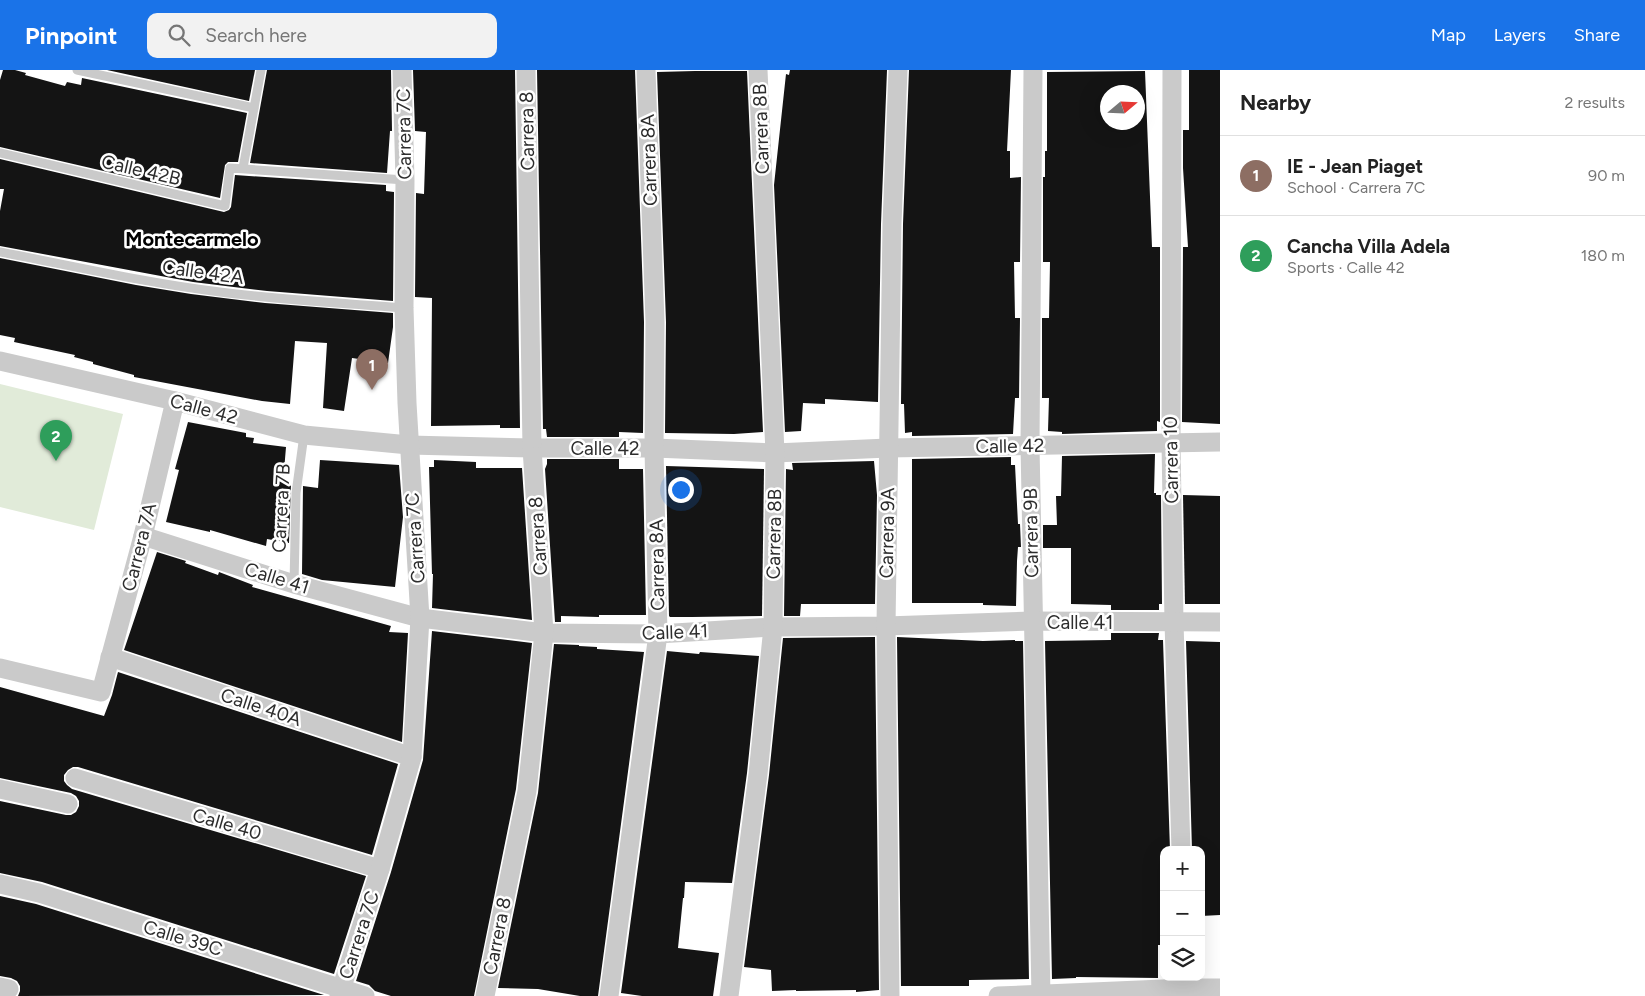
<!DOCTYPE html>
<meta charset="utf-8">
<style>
:root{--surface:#fff;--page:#f2f2f2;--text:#222;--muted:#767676;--line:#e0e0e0;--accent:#1a73e8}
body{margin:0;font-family:Figtree,sans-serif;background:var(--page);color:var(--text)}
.controls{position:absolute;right:15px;bottom:15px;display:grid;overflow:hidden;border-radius:10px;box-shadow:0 5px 20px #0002}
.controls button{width:45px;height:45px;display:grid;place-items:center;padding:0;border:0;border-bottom:1px solid var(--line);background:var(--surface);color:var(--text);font:25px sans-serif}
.compass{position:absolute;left:1100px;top:15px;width:45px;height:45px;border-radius:50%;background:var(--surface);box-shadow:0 5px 20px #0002;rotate:71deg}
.you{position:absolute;left:680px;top:419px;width:18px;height:18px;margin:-12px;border:4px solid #fff;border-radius:50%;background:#1a73e8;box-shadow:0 0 0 8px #1a73e833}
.badge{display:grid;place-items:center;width:32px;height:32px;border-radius:50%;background:var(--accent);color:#fff;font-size:16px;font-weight:700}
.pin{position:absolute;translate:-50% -41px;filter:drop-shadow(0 1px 2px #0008)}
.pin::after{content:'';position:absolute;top:26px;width:18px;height:15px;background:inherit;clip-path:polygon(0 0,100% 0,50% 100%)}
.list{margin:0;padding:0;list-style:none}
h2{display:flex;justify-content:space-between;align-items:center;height:65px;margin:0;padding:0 20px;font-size:21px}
h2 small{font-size:16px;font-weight:400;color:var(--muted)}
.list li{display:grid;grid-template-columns:32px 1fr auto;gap:15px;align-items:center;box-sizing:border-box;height:80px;padding:0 20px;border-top:1px solid var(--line)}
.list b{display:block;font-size:19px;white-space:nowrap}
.list p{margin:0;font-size:16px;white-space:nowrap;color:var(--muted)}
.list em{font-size:16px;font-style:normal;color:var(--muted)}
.icon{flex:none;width:28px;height:28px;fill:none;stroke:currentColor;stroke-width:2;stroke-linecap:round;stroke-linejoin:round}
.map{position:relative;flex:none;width:1220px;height:926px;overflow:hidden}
header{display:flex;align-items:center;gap:30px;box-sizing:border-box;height:70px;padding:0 25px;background:var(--accent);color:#fff}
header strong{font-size:24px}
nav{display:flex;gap:28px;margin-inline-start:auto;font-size:18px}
.search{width:350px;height:45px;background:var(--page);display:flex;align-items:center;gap:12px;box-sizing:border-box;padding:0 18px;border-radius:10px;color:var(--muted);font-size:19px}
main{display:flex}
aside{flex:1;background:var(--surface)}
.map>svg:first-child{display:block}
</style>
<header>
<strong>Pinpoint</strong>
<div class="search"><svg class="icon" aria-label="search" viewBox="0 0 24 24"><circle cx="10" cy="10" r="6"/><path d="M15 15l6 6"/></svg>Search here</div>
<nav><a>Map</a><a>Layers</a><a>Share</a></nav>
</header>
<main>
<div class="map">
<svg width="1220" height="926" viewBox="0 0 1220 926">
<rect width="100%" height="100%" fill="#fff"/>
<polygon fill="#e1ebd9" points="0,314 123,344 94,460 0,437"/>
<g fill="#141414" fill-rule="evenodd">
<polygon points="3,0 15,0 26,3 25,5 65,16 67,12 81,15 82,8 247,43 238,92 228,92 225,95 220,128 0,77 0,10"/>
<polygon points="107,0 255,0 249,31"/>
<polygon points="267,0 391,0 392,61 390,61 387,103 250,93"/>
<polygon points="413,0 515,0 520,358 500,358 500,355 431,356 432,228 415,227 416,123 424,124 426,62 415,61"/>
<polygon points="537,0 635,0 644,252 643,363 619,362 619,367 547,367 546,359 543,359"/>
<polygon points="790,0 887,0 881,154 878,332 825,329 825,334 803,333 801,361 785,362 774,115 786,4 789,5"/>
<polygon points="909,0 1011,0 1007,81 1010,81 1010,108 1021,107 1020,192 1014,192 1015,248 1020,248 1019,328 1015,328 1013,364 912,366 912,362 905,363 904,334 901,334 903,154"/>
<polygon points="1189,0 1220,0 1220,354 1182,352 1183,177 1188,177 1183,98 1183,60 1189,60"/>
<polygon points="695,1 747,1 763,362 734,364 665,363 666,252 657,2"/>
<path d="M1145,1L1152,177H1160V352L1157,351V361L1062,364V362L1048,361L1049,328H1042V248H1049L1050,192H1043V107H1045V81H1047V2ZM1108,22H1138V52H1108Z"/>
<polygon points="0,89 224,142 229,140 231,137 235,105 386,115 386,121 394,122 393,231 267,221 193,212 0,176 0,141 4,119 0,119"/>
<polygon points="0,188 136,215 191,224 265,233 393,243 393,257 388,293 352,288 344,341 323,338 327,273 295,271 290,334 262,331 134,307 134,305 93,294 93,292 74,287 75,285 14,272 15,268 0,265"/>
<polygon points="188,352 246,363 246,367 254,368 253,373 286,377 283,413 291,414 289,473 267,469 266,476 210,460 210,462 166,452 179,400 175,399"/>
<polygon points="1155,384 1154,423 1156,423 1156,425 1161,425 1162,534 1159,534 1159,540 1111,540 1111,535 1071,534 1071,478 1043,478 1043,455 1057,455 1056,426 1061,426 1062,386"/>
<polygon points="1011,387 1011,395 1015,395 1018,454 1020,454 1021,477 1018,477 1017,491 1016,536 983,535 983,533 912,533 912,389"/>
<polygon points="547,389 619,389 619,399 643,399 646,545 599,545 599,547 561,546 561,552 555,552 545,399 547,394"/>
<polygon points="320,390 399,395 403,447 395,517 322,510 302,504 303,416 318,418"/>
<polygon points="434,390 476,392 476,398 522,398 532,550 432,538 433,504 432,504 429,397 434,397"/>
<polygon points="874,391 877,425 875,534 801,534 800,546 784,546 786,399 793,400 792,393"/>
<polygon points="666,396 764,399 762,546 692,547 670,547 669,546"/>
<polygon points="1183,425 1220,426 1220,534 1185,534"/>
<polygon points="157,482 186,491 185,493 218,505 219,502 253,515 252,517 391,556 389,562 408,563 402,672 124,580"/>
<polygon points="432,561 532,573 516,719 474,926 391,926 375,921 369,915 356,911 391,802 423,690"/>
<polygon points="1111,563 1159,563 1158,570 1163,570 1170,780 1163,780 1164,850 1162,850 1162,875 1158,875 1158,908 1076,907 1076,908 1052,909 1045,571 1111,570"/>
<polygon points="875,567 879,920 856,922 856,920 796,921 796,920 772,921 771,900 744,897 769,705 783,568"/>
<polygon points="897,567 983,571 1015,570 1015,571 1023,571 1029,909 969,910 969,916 901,916"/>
<polygon points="1186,571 1220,572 1220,845 1201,846 1201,780 1192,780"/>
<polygon points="554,574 579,575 579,576 597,577 597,579 644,582 598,926 580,926 538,919 498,918 538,723"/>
<polygon points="667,581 699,584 700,582 759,586 747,703 732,813 685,812 684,828 683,828 678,878 719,883 713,926 642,926 621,923"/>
<polygon points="118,602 398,694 372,785 78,697 73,697 68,700 64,705 64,711 67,715 72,719 366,806 334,904 42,812 0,803 0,731 66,745 71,745 76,742 79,736 79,731 76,726 71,723 0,708 0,617 104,646 112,625"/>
<polygon points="0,826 36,834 324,925 18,926 20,921 20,916 17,911 11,908 0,906"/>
</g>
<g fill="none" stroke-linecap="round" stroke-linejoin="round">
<g stroke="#cacaca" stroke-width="9">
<polyline points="77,0 254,38"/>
<polyline points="0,83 225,136 230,98 405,110"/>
<polyline points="243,98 261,0"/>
<path d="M0,182C73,196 146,213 220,222C281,230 343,233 404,238"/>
<polyline points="294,514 296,423 304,365"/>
</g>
<g stroke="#cacaca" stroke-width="19">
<polyline points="1033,0 1030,376 1041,926"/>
<polyline points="1172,0 1171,373 1174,552 1181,780"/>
<polyline points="0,291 175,331 304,365 409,375 532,378 654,378 775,383 888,378 1220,372"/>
<polyline points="143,466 294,514 420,548 544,563 658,564 773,557 886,556 1032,551 1220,552"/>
<polyline points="110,587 412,687"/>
<polyline points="0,598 101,622 143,466 175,331"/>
<polyline points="75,708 380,799"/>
<polyline points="0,719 68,734"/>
<polyline points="0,814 39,823 365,926"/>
<polyline points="0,917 9,919"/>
<polyline points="339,926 380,799 412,687 420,548 407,333 404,238 405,110 402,0"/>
<polyline points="485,926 527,721 544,563 532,378 526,0"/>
<polyline points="609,926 658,564 654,378 655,252 646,0"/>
<polyline points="729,926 758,704 773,557 775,383 758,0"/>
<polyline points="890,926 886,556 892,154 898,0"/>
<polyline points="998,926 1186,918 1220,918"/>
</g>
</g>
<g text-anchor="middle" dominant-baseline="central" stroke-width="5" stroke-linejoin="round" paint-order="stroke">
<g font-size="19" fill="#2d2d2d" stroke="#fff">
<text transform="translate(761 59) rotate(-92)">Carrera 8B</text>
<text transform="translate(527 61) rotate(-91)">Carrera 8</text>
<text transform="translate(404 64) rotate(-91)">Carrera 7C</text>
<text transform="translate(649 90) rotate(-92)">Carrera 8A</text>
<text transform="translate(141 100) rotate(13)">Calle 42B</text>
<text transform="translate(203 202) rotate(8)">Calle 42A</text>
<text transform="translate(204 339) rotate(15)">Calle 42</text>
<text transform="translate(1010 376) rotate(-1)">Calle 42</text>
<text x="605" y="378">Calle 42</text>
<text transform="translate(1171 390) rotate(-91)">Carrera 10</text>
<text transform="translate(281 438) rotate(-87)">Carrera 7B</text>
<text transform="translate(887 463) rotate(-89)">Carrera 9A</text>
<text transform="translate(1031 463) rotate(-91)">Carrera 9B</text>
<text transform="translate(774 464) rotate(-89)">Carrera 8B</text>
<text transform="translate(538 466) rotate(-94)">Carrera 8</text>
<text transform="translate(415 468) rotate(-94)">Carrera 7C</text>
<text transform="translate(139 477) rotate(-76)">Carrera 7A</text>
<text transform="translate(657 495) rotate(-91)">Carrera 8A</text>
<text transform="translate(277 508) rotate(17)">Calle 41</text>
<text x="1080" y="552">Calle 41</text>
<text transform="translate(675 562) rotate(-2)">Calle 41</text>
<text transform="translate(261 637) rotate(18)">Calle 40A</text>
<text transform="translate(227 754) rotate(16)">Calle 40</text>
<text transform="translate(359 865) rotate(-72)">Carrera 7C</text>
<text transform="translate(497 866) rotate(-79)">Carrera 8</text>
<text transform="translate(183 868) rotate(17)">Calle 39C</text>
</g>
<g font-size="20" font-weight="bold" fill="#000" stroke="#fff">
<text x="192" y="169">Montecarmelo</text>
</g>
</g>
</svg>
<div class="controls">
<button>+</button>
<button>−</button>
<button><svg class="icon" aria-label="layers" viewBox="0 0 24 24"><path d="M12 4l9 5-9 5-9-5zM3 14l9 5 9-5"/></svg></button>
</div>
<svg class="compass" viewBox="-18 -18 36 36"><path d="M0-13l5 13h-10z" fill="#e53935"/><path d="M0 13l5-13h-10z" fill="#767676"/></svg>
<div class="you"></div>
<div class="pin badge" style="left:372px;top:320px;background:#8d6e63">1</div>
<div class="pin badge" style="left:56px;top:391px;background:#2e9e5b">2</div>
</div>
<aside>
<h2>Nearby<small>2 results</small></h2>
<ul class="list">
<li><span class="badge" style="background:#8d6e63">1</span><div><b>IE - Jean Piaget</b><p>School · Carrera 7C</p></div><em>90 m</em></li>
<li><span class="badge" style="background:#2e9e5b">2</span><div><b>Cancha Villa Adela</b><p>Sports · Calle 42</p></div><em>180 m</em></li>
</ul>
</aside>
</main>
